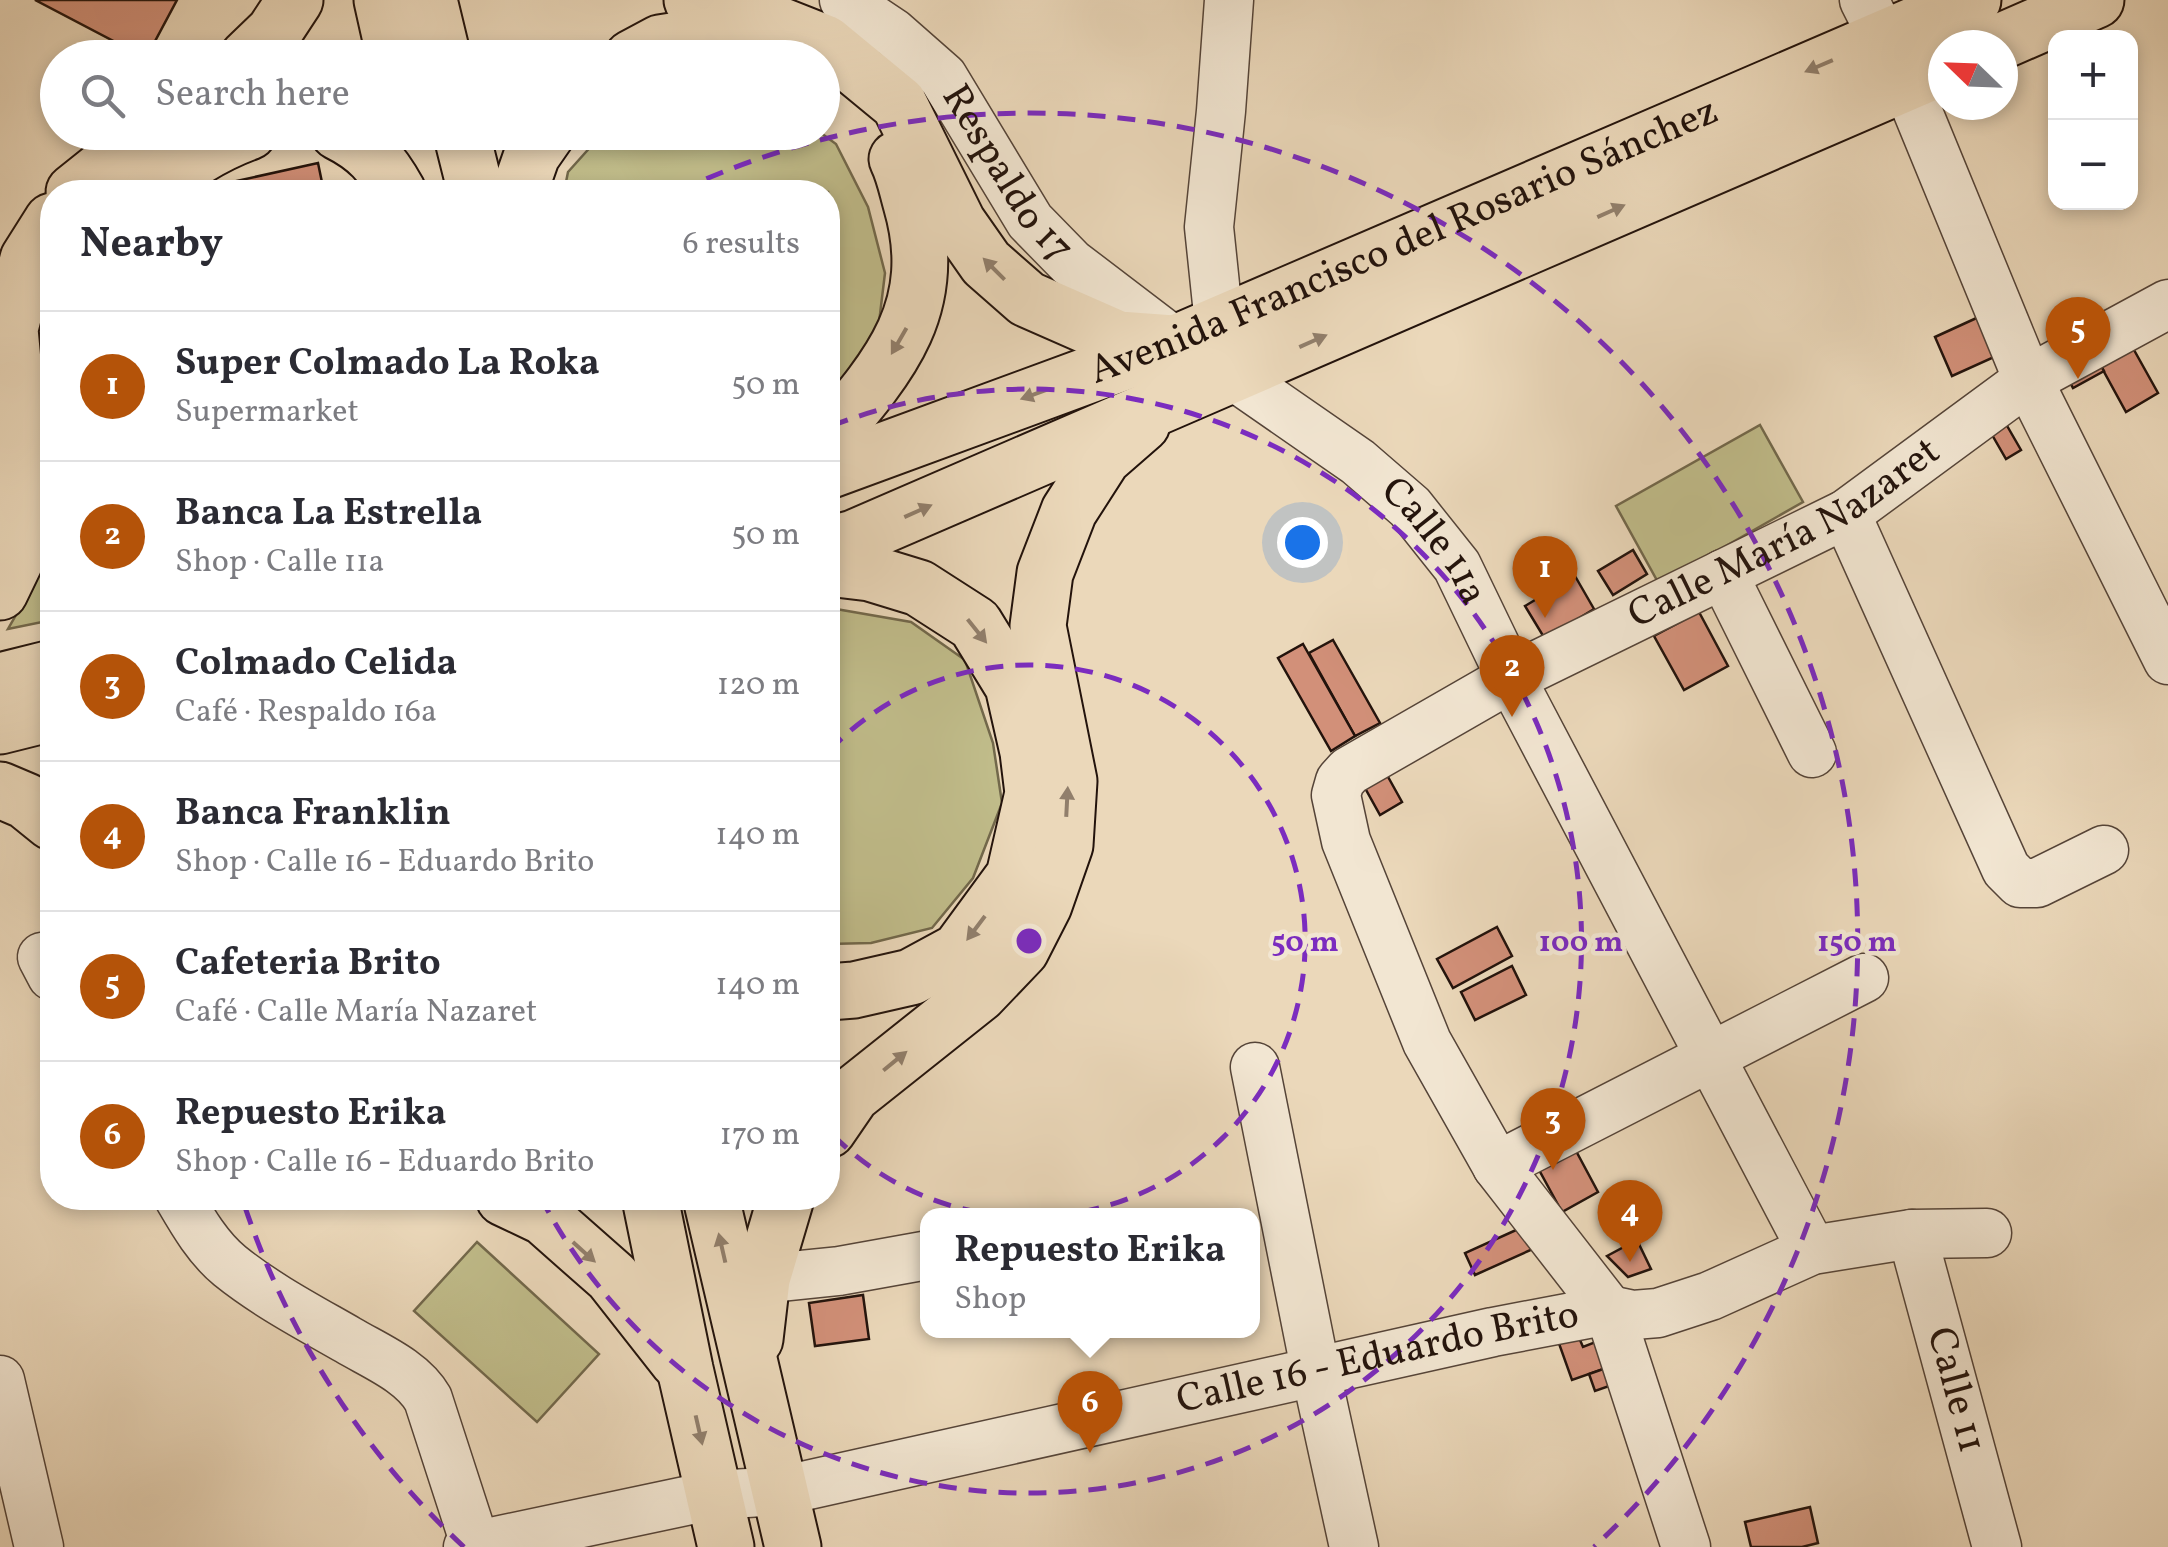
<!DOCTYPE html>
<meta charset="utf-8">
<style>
:root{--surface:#fff;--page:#f7f7f7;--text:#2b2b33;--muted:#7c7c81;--line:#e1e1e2;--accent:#b45309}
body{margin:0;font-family:Vollkorn,serif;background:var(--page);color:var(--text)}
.controls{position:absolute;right:30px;top:30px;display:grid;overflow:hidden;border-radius:20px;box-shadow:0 5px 15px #0003}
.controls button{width:90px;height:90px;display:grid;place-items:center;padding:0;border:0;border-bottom:2px solid var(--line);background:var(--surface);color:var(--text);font:50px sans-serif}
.compass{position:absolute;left:1928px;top:30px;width:90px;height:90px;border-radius:50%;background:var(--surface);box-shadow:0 5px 15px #0003;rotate:293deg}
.you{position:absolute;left:1302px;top:542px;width:35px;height:35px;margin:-25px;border:8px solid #fff;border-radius:50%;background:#1a73e8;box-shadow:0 0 0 15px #1a73e833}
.badge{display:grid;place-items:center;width:65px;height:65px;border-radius:50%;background:var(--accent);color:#fff;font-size:32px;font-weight:700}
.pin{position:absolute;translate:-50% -82px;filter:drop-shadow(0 2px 5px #0008)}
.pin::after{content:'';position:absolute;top:52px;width:35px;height:30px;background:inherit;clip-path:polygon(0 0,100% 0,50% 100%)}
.popup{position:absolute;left:920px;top:1208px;width:340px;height:130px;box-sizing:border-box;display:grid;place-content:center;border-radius:20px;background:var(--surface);filter:drop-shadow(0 2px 8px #0005);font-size:32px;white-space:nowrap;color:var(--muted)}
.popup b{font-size:38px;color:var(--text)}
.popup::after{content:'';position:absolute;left:50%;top:100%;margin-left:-20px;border:20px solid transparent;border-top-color:var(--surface)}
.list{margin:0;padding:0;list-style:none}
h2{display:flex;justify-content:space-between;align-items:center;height:130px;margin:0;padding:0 40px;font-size:42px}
h2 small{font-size:32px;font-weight:400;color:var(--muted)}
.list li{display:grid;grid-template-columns:65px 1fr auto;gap:30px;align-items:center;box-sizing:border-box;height:150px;padding:0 40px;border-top:2px solid var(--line)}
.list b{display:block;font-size:38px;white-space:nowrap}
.list p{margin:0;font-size:32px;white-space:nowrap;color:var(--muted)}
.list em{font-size:32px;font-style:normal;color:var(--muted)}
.icon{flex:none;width:55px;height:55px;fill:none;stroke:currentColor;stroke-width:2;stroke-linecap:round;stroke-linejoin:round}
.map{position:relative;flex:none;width:2168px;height:1547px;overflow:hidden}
.search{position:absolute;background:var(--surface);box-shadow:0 5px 15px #0003;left:40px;top:40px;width:800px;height:110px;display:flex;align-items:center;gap:25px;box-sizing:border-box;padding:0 35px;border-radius:55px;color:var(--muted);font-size:38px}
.panel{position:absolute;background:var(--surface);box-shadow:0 5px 15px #0003;left:40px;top:180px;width:800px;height:1030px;border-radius:40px}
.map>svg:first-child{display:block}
</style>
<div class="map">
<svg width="2168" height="1547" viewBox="0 0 2168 1547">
<rect width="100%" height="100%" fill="#ebd8ba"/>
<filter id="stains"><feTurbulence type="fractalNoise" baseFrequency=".002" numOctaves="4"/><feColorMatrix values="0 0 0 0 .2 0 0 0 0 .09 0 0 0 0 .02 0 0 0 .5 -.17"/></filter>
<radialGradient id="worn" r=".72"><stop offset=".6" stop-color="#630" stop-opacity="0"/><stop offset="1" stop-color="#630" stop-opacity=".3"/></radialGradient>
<g fill="#c0bc8a" stroke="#72684b" stroke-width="2.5">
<polygon points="603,133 821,133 836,144 868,207 885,273 877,339 828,413 828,192 564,192 568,172"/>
<polygon points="1760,425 1803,502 1659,584 1616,506"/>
<polygon points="52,542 52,620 8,629 47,561"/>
<polygon points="836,609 911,622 965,660 993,743 1002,803 973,878 932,928 871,943 828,944 828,610"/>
<polygon points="477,1242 599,1354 537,1422 414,1311"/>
</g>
<g fill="#d29079" stroke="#23130c" stroke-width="2.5">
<polygon points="35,0 177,0 146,58"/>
<polygon points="318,163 324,192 201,192 200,189"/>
<polygon points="1994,310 2012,349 1952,376 1935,337"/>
<polygon points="2129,341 2158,393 2126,412 2097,359"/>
<polygon points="2094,354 2104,371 2073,388 2064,371"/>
<polygon points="2006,424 2021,450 2006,459 1991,433"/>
<polygon points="1633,550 1647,574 1613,595 1598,571"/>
<polygon points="1575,576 1594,609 1545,639 1525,606"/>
<polygon points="1699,612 1728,666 1684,690 1654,636"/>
<polygon points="1333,640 1380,723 1355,736 1309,653"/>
<polygon points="1303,644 1355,736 1331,751 1278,658"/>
<polygon points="1387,775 1402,802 1380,815 1365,788"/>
<polygon points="1497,927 1512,956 1453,988 1437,959"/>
<polygon points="1512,966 1526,995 1475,1020 1461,992"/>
<polygon points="1575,1149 1598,1192 1562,1212 1538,1168"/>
<polygon points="1525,1226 1535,1248 1475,1275 1465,1253"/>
<polygon points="1637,1240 1651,1269 1628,1277 1607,1256"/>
<polygon points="863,1295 869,1339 815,1346 809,1303"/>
<polygon points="1577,1333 1583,1347 1598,1341 1609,1367 1572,1380 1557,1338"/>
<polygon points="1609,1367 1615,1384 1595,1391 1589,1374"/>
<polygon points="1810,1507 1818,1543 1802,1547 1751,1547 1745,1522"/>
</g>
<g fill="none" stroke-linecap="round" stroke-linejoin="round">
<defs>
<g id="minor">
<path id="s1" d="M844,0L893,33L943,77L1030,221L1071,263L1176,343"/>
<polyline points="1864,0 1906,83 2028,380 2168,660"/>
<polyline points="1219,323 1209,227 1221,111 1229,0"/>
<path id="s2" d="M1234,376L1358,462L1410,507L1457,566L1511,678L1812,1250"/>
<polyline points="1846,514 2006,869 2020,883 2037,883 2104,850"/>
<polyline points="1723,574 1812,753"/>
<polyline points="42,957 52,976"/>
<polyline points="1255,1067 1316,1373 1354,1547"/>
<polyline points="1497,1166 1864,978"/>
<path d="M179,1198C193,1222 208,1248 230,1266C266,1295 308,1317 348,1340C375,1356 412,1371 428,1399L476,1547"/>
<path id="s3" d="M1912,1234L1997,1547"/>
<polyline points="762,1279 839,1271 928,1255"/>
<polyline points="0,1380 39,1547"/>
<path id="s4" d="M468,1547L714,1495L781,1491L1493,1332L1609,1310L1633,1315L1658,1313L1710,1296L1812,1250L1912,1234L1987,1233"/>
<path id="s5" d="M1686,1547L1609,1310L1497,1166L1427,1042L1346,841L1336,795L1340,781L1349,771L1511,678L1846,514L2028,380L2168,304"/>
</g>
<g id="major">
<polyline points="382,0 395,58"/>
<polyline points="429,0 443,58"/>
<polyline points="692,0 731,6 825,43 899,104 958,223 986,263 1027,299 1118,339 1173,343"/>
<polyline points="1993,45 2096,0"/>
<polyline points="247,58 274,32 295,0"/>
<polyline points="632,58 660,43 711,35 757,39 763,42"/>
<path d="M338,132C368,147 382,163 398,192"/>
<polyline points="461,132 476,192"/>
<polyline points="74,192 149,132"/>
<path d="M151,192C179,167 213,145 249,132"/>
<polyline points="519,192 532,155 548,132"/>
<path d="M828,438C891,365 941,306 911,203C907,189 904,173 897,159"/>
<path id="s6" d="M828,471L1176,343L1973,0"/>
<polyline points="828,545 854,538 1943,67"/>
<polyline points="828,568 870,573 919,588 975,624 1013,686 1028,752 1033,793 1014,876 959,951 911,977 854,990 828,992"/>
<polyline points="0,592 15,561 25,490 10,329 28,259 52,221"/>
<polyline points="0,681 52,668"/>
<polyline points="0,726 52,713"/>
<polyline points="0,790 26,801 52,822"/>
<polyline points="828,1130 852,1095 979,994 1021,950 1044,905 1065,845 1069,781 1038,626 1045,573 1069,511 1103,458 1142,424"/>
<polyline points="504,1198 544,1217 612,1277 678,1361"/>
<polyline points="650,1198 685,1369 726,1547"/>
<polyline points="711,1198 793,1547"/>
<polyline points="755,1339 762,1279 786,1198"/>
</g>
</defs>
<use href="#minor" stroke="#554438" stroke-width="51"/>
<use href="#major" stroke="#23130c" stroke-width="59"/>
<use href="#minor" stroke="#f2e6d2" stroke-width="48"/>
<use href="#major" stroke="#ebd8ba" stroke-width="55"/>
</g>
<defs><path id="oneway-solid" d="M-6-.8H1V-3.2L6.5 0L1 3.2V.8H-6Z" transform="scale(2.5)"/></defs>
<g fill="#917f6c">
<use href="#oneway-solid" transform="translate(1819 66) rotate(157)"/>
<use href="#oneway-solid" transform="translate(1611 211) rotate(-24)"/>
<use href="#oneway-solid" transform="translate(994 269) rotate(-135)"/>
<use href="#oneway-solid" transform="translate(899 341) rotate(120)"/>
<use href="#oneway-solid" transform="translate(1313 341) rotate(-24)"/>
<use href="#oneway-solid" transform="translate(1035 394) rotate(160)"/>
<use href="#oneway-solid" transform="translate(918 511) rotate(-24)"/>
<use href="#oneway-solid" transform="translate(977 631) rotate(51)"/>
<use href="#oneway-solid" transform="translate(1067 802) rotate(-87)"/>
<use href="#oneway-solid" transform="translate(976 928) rotate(127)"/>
<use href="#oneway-solid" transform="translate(895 1061) rotate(-39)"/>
<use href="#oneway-solid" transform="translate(722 1248) rotate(-103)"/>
<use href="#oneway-solid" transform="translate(584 1252) rotate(42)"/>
<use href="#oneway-solid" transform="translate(699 1430) rotate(77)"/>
</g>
<g fill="none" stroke="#7b2cbf" stroke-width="5" stroke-dasharray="18 12">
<path d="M829 751A276 276 0 1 1 829 1131"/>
<path d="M831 426A552 552 0 1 1 542 1200"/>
<path d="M464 1547A828 828 0 0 1 244 1204M679 191A828 828 0 0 1 1594 1547"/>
</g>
<g text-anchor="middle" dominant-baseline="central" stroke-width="9" stroke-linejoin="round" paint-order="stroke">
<g font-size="40" fill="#23130c" stroke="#f2e6d2">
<text stroke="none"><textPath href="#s1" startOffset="242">Respaldo 17</textPath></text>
<text stroke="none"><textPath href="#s6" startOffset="620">Avenida Francisco del Rosario Sánchez</textPath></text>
<text stroke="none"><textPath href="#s5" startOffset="1362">Calle María Nazaret</textPath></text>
<text stroke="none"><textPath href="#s2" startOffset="262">Calle 11a</textPath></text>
<text stroke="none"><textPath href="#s4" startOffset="930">Calle 16 - Eduardo Brito</textPath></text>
<text stroke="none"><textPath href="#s3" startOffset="162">Calle 11</textPath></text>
</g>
</g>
<circle cx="1029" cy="941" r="15" fill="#7b2cbf" stroke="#f2e6d2" stroke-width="5"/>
<g font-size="30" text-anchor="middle" font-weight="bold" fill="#7b2cbf" stroke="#f2e6d2" stroke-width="9" stroke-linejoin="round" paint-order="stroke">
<text x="1305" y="951">50 m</text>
<text x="1581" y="951">100 m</text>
<text x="1857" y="951">150 m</text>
</g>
<rect width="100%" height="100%" filter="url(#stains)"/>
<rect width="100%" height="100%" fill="url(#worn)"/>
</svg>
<div class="controls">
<button>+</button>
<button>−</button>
</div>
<svg class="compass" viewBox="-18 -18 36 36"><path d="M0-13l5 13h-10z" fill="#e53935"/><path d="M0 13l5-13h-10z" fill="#7c7c81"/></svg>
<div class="you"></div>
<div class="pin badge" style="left:1545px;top:618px">1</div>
<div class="pin badge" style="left:1512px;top:717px">2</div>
<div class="pin badge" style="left:1553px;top:1170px">3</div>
<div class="pin badge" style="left:1630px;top:1262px">4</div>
<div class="pin badge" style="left:2078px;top:379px">5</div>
<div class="pin badge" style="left:1090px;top:1453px">6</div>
<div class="popup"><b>Repuesto Erika</b>Shop</div>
<div class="search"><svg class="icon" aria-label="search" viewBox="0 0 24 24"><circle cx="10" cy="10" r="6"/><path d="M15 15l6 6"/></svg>Search here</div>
<section class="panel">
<h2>Nearby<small>6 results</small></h2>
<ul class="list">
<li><span class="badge">1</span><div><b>Super Colmado La Roka</b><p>Supermarket</p></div><em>50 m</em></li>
<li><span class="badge">2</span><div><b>Banca La Estrella</b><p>Shop · Calle 11a</p></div><em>50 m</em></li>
<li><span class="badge">3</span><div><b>Colmado Celida</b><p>Café · Respaldo 16a</p></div><em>120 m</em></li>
<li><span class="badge">4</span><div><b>Banca Franklin</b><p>Shop · Calle 16 - Eduardo Brito</p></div><em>140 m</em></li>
<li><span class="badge">5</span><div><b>Cafeteria Brito</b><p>Café · Calle María Nazaret</p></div><em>140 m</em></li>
<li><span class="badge">6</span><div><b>Repuesto Erika</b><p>Shop · Calle 16 - Eduardo Brito</p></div><em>170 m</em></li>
</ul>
</section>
</div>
